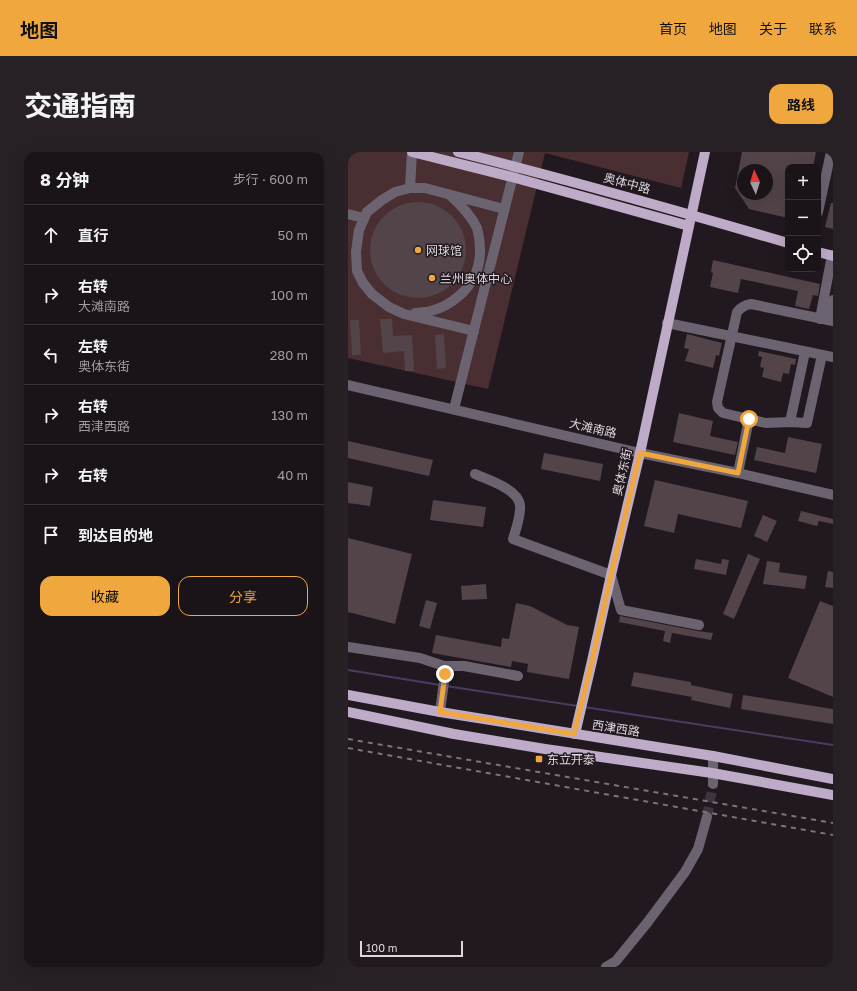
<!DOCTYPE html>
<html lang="zh">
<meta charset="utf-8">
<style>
:root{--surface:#1a1318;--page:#272025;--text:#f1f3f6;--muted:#9f9ea2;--line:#383237;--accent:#efa73e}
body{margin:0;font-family:"Golos Text","Noto Sans SC",sans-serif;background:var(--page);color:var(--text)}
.controls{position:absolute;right:12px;top:12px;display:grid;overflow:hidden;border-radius:8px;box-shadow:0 4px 16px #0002}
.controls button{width:36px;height:36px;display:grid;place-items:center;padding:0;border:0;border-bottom:1px solid var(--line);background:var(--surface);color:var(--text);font:20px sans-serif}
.compass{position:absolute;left:389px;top:12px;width:36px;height:36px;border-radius:50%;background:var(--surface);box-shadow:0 4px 16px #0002;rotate:356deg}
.scale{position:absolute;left:12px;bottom:10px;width:103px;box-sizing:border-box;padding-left:4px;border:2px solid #ddd6dc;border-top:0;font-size:11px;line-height:14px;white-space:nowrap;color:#ddd6dc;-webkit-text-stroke:3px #221920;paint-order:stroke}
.stop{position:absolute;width:12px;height:12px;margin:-9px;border:3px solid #efa73e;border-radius:50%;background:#fff}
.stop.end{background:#efa73e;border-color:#fff;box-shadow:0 1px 4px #0008}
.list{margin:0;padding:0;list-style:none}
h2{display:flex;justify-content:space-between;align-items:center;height:52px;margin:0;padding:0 16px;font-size:17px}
h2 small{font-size:13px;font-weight:400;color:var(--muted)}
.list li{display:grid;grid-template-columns:26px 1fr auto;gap:12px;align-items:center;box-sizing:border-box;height:60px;padding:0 16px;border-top:1px solid var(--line)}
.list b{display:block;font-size:15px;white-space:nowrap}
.list p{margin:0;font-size:13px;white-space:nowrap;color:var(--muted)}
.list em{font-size:13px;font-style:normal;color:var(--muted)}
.actions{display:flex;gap:8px;padding:12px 16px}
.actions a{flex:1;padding:9px 0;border:1px solid var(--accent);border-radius:12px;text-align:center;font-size:14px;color:var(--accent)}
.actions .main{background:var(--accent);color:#111}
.icon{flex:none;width:22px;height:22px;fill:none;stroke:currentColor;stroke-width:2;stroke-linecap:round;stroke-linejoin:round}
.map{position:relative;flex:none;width:485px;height:815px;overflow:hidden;border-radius:12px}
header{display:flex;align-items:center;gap:24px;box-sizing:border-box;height:56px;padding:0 20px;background:var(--accent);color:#111}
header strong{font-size:19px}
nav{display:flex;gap:22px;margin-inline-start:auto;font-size:14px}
.intro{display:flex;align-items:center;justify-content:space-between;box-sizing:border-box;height:96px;padding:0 24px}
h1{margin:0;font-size:28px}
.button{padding:10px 18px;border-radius:12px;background:var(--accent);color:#111;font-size:14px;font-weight:700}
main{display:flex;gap:24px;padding:0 24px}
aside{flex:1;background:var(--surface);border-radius:12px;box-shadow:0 4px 16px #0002}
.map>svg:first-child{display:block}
</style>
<header>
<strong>地图</strong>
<nav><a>首页</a><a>地图</a><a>关于</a><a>联系</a></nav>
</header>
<div class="intro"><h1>交通指南</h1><a class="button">路线</a></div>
<main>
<aside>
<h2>8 分钟<small>步行 · 600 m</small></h2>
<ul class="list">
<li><svg class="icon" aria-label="ahead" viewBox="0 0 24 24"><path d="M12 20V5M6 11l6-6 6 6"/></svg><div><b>直行</b></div><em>50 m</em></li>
<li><svg class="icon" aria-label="right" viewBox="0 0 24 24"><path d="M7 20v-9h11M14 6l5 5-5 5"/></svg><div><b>右转</b><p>大滩南路</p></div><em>100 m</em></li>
<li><svg class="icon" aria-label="left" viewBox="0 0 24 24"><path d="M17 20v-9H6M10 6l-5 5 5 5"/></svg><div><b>左转</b><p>奥体东街</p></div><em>280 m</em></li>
<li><svg class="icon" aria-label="right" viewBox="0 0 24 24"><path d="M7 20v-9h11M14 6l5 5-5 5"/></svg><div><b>右转</b><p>西津西路</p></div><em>130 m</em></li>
<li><svg class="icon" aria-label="right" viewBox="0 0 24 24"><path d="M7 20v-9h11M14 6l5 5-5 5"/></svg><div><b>右转</b></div><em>40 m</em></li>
<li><svg class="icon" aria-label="arrive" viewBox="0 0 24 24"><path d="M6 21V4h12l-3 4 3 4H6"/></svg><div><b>到达目的地</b></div></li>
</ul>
<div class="actions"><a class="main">收藏</a><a>分享</a></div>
</aside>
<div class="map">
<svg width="485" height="815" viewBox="0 0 485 815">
<rect width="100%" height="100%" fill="#221920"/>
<polygon fill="#492f31" points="0,0 341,0 333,36 197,1 140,237 0,206"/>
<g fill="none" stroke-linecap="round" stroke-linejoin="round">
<g stroke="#453e5f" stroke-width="2">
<polyline points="0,518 92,533"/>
<polyline points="98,534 230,554"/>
<polyline points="236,555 485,593"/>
</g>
</g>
<g fill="#524449" fill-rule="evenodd">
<path d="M394,0H468L465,15H440V66L401,57L387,36ZM395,18H419V42H395Z"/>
<circle cx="70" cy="98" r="48"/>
<polygon points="483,51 485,51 485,77 477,75"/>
<polygon points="365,108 472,132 470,144 465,143 461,157 447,154 450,139 393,127 390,141 362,135 365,121 363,120"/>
<polygon points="32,167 44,167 45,184 64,183 66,219 57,219 56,199 35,201"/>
<polygon points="2,168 11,168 13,203 4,203"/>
<polygon points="96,182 98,216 89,217 87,183"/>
<polygon points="339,182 374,191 371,204 368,203 365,216 337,209 341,197 336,196"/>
<polygon points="411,199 448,207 447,213 443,212 441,222 435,221 433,230 414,225 416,216 412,215 414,205 410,204"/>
<polygon points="331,261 365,269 362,284 390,290 387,303 325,290"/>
<polygon points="440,285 474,292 468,321 406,308 409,295 437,301"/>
<polygon points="0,289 85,308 81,324 0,306"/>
<polygon points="196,301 255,312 252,329 193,317"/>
<polygon points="307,328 400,349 393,376 330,362 326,381 296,374"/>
<polygon points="0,330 25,335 22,354 0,351"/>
<polygon points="85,348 138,355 135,375 82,368"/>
<polygon points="453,359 485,367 485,372 471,369 469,374 450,369"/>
<polygon points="415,363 429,369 419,390 406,384"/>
<polygon points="0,386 64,402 47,472 0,460"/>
<polygon points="400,402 412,407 386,467 375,462"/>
<polygon points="348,407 373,412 374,407 381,408 378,423 346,417"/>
<polygon points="419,409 432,411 431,420 459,424 457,437 415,432"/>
<polygon points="480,419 485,420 485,436 477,435"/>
<polygon points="138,432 139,447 114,448 113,434"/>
<polygon points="78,448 89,451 82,477 71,474"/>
<polygon points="472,449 485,454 485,545 440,526"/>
<polygon points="168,451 182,454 219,473 231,475 221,527 179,520 180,512 164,509 163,515 84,501 88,483 153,495 154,486 161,487"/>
<polygon points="272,464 350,479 365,481 363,488 324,481 322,491 315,489 317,479 271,470"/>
<polygon points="286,520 343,530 343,533 385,542 382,556 343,548 344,545 283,534"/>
<polygon points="395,543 485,557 485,572 393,557"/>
</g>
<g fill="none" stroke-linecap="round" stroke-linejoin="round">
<polyline stroke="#3e353c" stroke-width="10" stroke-dasharray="10 5" stroke-linecap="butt" points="359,665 365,632"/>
<g stroke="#6c6371" stroke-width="10">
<polyline points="62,36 64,0"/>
<polyline points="470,60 483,0"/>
<polyline points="0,62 16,66"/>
<path d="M67,161C102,160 133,133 132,97C132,91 131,83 129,76C123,63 113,53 102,43"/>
<polyline points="472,167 484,103"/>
<polyline points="480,168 485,148"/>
<polyline points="319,171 485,205"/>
<polyline points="126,179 56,162 41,155 24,142 15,131 9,119 8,100 11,78 19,60 34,48 47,40 62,36 77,36 156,57"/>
<path d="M474,203L459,271L442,270L418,271L375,261L370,256L369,250L389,160C393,155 397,153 403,152L485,169"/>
<polyline points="0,233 292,301 390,321 485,343"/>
<polyline points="106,257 171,0"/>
<polyline points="442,270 457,200"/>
<polyline points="390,321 401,267"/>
<path d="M127,322C140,328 170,337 172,353C173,364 168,377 165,387L263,423L273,458L351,473"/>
<polyline points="0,495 72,506 96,514 97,522 92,560"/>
<polyline points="96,514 116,514 170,524"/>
<polyline points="365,604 365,632"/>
<polyline points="258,815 268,809 299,771 337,720 350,697 359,665"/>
</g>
<g stroke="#beabc8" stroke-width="10">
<polyline points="64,0 164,25 341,74"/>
<path d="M110,0C221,28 331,59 440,91"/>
<polyline points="470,100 485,104"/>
<polyline points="0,543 92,560 365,604 485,627"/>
<polyline points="0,560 106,582 197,597 364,621 485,643"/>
<polyline points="227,582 244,509 263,423 292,301 357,0"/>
</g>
<g stroke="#7c747a" stroke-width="2" stroke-dasharray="5 5" stroke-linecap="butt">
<polyline points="0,587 485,671"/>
<polyline points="0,596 485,683"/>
</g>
</g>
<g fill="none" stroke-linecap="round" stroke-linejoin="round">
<polyline stroke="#efa73e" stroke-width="5" points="97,522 92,560 226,582 244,509 263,423 292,301 390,321 401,267"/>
</g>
<g fill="#efa73e" stroke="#221920" stroke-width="1.5">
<circle cx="70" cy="98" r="4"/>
<circle cx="84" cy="126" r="4"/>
<rect x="187" y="603" width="8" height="8" rx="2"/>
</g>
<g text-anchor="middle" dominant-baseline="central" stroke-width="3" stroke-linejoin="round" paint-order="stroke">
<g font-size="12" fill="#ddd6dc" stroke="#221920">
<text transform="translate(279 31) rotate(15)">奥体中路</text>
<text transform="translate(245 276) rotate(13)">大滩南路</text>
<text transform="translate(274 320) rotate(-77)">奥体东街</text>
<text transform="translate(268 576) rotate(9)">西津西路</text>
</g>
<g font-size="12" fill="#ddd6dc" stroke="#221920" text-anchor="start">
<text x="78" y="98">网球馆</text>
<text x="92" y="126">兰州奥体中心</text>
<text x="199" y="607">东立开泰</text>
</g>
</g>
</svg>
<div class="controls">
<button>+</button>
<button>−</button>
<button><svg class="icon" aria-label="locate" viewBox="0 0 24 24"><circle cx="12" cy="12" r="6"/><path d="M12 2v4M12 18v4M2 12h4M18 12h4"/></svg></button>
</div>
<svg class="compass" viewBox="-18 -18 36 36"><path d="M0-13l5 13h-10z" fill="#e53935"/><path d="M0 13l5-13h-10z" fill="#9f9ea2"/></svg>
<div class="scale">100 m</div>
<div class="stop" style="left:401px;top:267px"></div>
<div class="stop end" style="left:97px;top:522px"></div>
</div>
</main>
